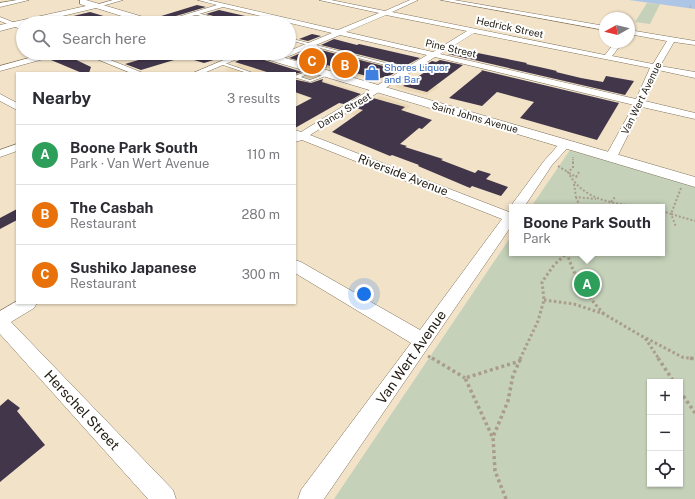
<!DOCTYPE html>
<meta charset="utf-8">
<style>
:root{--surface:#fff;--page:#f7f7f7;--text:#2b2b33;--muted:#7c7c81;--line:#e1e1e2;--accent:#0f766e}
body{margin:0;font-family:"Public Sans",sans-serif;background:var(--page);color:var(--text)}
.controls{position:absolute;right:12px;bottom:12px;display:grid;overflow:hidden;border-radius:0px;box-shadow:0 1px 3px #0004}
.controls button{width:36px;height:36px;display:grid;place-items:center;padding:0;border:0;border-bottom:1px solid var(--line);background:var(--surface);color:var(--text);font:20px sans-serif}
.compass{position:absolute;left:599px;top:12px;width:36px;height:36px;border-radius:50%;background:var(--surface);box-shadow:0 1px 3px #0004;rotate:262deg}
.you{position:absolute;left:364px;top:294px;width:14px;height:14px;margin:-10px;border:3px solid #fff;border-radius:50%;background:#1a73e8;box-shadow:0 0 0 6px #1a73e833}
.badge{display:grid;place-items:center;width:26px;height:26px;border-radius:50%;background:var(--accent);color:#fff;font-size:13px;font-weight:700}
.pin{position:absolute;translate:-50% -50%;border:2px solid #fff;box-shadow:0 1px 4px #0006}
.popup{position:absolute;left:509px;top:204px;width:156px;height:52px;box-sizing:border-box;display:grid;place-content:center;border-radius:0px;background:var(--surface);filter:drop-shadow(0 1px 3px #0005);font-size:13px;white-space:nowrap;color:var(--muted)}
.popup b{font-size:15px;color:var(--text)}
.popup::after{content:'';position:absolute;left:50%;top:100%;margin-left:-8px;border:8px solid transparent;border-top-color:var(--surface)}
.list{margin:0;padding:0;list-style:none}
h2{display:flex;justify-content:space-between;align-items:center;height:52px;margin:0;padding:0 16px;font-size:17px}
h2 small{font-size:13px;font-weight:400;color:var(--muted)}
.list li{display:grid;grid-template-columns:26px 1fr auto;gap:12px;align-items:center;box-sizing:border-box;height:60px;padding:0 16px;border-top:1px solid var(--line)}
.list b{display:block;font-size:15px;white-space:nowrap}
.list p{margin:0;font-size:13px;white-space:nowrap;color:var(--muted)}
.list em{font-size:13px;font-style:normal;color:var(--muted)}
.icon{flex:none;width:22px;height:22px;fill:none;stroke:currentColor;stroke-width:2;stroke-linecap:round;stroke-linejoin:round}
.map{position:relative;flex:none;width:695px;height:499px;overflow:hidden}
.search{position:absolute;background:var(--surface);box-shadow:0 1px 3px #0004;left:16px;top:16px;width:280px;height:44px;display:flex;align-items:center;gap:10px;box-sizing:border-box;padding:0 14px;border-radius:22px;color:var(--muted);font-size:15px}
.panel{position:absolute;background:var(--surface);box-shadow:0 1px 3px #0004;left:16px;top:72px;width:280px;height:232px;border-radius:0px}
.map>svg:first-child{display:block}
</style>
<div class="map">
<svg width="695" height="499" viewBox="0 0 695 499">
<rect width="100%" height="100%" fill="#f1e2c8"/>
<g fill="#ebd8b7">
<polygon points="315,46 401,68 378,82 290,57"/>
<polygon points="252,58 358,91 333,106 295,93 295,73 234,73 224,70"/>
<polygon points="408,78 439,87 426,95 395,87"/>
<polygon points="380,96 411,106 383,126 351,114"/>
</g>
<g fill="#c5d1b9" fill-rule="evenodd">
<polygon points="647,3 660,4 650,24 635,22"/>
<path d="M570,150L695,185V499H334L512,235V253H662V207H531ZM650,382H680V484H650Z"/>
</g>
<polygon fill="#aec6e5" points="629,0 695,0 695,9"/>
<g fill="#42364b">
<polygon points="197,5 206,7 166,19 158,17"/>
<polygon points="219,10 258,19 258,23 234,23 231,21 206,14"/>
<polygon points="90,12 117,20 116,23 62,23 61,19"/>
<polygon points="196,16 221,23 177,22"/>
<polygon points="312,34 321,36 308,41 299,39"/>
<polygon points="334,39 357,45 359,44 420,58 405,66 321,45"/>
<polygon points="313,48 399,70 391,75 377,79 327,65 326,68 289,58"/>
<polygon points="458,49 522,62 527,63 526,64 557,71 556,72 581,78 603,82 606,76 634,81 625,95 448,54"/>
<polygon points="162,53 236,53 204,63 184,57 141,70 125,64"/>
<polygon points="66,55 91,67 89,73 82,73 51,60"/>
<polygon points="250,55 252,56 302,72 295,74 295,73 270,73 235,62"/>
<polygon points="440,60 463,65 427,92 403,86 430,69 415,71 432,61 436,62"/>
<polygon points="481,70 619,103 597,140 520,118 534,102 497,92 482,106 449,98 482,71"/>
<polygon points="323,79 322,82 361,94 344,104 339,103 295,128 295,107 312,98 295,92 295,80 297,80 311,83"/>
<polygon points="373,98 405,107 401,110 432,120 422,129 419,128 400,144 407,146 405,147 443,159 441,160 475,173 478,170 491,174 486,179 508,187 501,196 472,186 470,188 418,166 419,165 392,155 390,156 332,132 363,110 356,108"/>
<polygon points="17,209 17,220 0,229 0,218"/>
<polygon points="8,399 20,408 17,411 45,445 0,482 0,406"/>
</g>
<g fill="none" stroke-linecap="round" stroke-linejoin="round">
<defs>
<g id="service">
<polygon points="194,12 231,22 232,23 227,23 193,14"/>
<polygon points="289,38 409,69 410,70 408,71 289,40"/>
<polygon points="220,62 222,62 253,73 247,73 220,64"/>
<polygon points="313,69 314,69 314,71 301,77 310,80 328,73 331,74 310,82 297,78 295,79 295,76"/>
</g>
<g id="minor">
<polygon points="17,0 29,0 0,7 0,3"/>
<polygon points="113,0 123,0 95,8 92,6"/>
<path d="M198,0H208L338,30L379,13L319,0H331L385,11L410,0H418L392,12L605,55L615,42H623L612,56L653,64L667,41L629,34V30L695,41V45L674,42L660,66L695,72V78L658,70L645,101L695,113V119L642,107L617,157L615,159H607L605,157L634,105L435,57L310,135L509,212L512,211V225L324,499H298L301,490L411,343L295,273V260L301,262L420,330L502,219L302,140L295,142V130L301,132L427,55L340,35L277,61H274V57L284,53H289V51L332,33L223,7L168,23H158L217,5ZM386,15L467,31L433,52L346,32ZM474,33L650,68L636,99L440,54Z"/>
<polygon points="441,0 454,0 605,26 605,30"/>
<polygon points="0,17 23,26 23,30 0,21"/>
<polygon points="47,53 59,53 58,55 0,71 0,66"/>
<polygon points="82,53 93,53 143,73 131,73"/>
<polygon points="240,53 251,53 204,73 193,73"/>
<polygon points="0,94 17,103 17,110 0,101"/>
<polygon points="565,141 571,144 552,165 524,207 512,207 512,210 510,207 544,161 561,142"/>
<polygon points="17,144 17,151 0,157 0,150"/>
<polygon points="17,301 17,303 37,303 34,308 11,322 173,490 176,499 148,499 0,334 0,311"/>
</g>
<g id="secondary">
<polygon points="80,0 86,0 157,21 159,23 144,23 96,8 33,23 23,23 23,25 0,31 0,25 86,6 80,4"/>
<polygon points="251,53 268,53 695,177 695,187 252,55"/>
</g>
</defs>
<use href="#service" stroke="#80735c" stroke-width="1"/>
<use href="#minor" stroke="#80735c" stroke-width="1"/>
<use href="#secondary" stroke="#80735c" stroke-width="1"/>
<polyline stroke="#a99d89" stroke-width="1" stroke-dasharray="1 1" stroke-linecap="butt" points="690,8 691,5"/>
<polyline stroke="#a99d89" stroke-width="1.5" stroke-dasharray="1 1" stroke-linecap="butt" points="573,157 573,163"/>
<g stroke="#a99d89" stroke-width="2" stroke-dasharray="2 2" stroke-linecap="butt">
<path d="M573,162V168L568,172C583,201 615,204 645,207"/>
<polyline points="558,166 568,172"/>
<polyline points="569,173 576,177 579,172"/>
<polyline points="574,184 576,197 596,199"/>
<polyline points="681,188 671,214 695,221"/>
<polyline points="576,197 580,207"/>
<polyline points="611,202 615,197"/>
<polyline points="662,211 671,214 676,227"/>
</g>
<g stroke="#a99d89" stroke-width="3" stroke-dasharray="2.5 2.5" stroke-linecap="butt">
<polyline points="544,300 574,304 604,314 645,338 659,359"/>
<polyline points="646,338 682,357 695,359"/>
<polyline points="428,356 433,359"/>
<path d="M520,359L538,321L544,300L542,282L554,265L567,253C574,277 587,296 604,314"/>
</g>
<g stroke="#a99d89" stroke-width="3.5" stroke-dasharray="3 3" stroke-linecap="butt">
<polyline points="432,358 465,378"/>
<polyline points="658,358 674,382"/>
<polyline points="690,358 695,359"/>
<polyline points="680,391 695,413"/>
<polyline points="492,436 465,378 520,361"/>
<polyline points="506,499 495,471 493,437 508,401 513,375 521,358"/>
</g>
<use href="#service" fill="#fff" fill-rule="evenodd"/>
<use href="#minor" fill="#fff" fill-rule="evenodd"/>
<use href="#secondary" fill="#fff" fill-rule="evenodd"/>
</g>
<defs>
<symbol id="shop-bare" viewBox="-9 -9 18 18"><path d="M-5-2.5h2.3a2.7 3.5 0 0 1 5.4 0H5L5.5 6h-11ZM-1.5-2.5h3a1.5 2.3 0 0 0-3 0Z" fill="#3f7fe0" stroke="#fff" stroke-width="2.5" paint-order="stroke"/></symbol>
</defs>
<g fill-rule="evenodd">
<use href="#shop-bare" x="361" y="62" width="22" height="22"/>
</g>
<g text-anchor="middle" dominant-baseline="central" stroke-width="4" stroke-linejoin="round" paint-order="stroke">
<g font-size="10" fill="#211b12" stroke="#fff">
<text transform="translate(510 27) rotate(12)">Hedrick Street</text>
<text transform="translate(451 48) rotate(13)">Pine Street</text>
<text transform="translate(641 98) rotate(-64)">Van Wert Avenue</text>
<text transform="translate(344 110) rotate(-31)">Dancy Street</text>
<text transform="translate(475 117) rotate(16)">Saint Johns Avenue</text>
</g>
<g font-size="10" fill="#366cbe" stroke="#fff" text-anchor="start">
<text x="384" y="67">Shores Liquor<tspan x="384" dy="12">and Bar</tspan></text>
</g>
<g font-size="12" fill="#211b12" stroke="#fff">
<text transform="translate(403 175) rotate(21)">Riverside Avenue</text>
</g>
<g font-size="14" fill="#211b12" stroke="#fff">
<text transform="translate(411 357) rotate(-55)">Van Wert Avenue</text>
<text transform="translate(82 410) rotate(47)">Herschel Street</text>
</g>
</g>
</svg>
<div class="controls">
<button>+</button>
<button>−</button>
<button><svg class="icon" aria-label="locate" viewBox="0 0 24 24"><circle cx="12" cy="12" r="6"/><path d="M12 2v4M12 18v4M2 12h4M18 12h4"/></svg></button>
</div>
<svg class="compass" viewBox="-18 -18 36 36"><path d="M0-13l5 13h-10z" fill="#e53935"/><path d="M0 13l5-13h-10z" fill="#7c7c81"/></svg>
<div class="you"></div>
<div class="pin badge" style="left:587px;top:284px;background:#2e9e5b">A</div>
<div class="popup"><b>Boone Park South</b>Park</div>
<div class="pin badge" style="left:345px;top:65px;background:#e8710a">B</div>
<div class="pin badge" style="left:312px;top:61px;background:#e8710a">C</div>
<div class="search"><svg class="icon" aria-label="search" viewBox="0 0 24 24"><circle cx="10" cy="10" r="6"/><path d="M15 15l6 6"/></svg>Search here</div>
<section class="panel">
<h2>Nearby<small>3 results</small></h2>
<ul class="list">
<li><span class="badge" style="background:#2e9e5b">A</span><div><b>Boone Park South</b><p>Park · Van Wert Avenue</p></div><em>110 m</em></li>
<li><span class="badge" style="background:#e8710a">B</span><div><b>The Casbah</b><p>Restaurant</p></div><em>280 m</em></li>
<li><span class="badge" style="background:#e8710a">C</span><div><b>Sushiko Japanese</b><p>Restaurant</p></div><em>300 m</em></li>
</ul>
</section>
</div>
